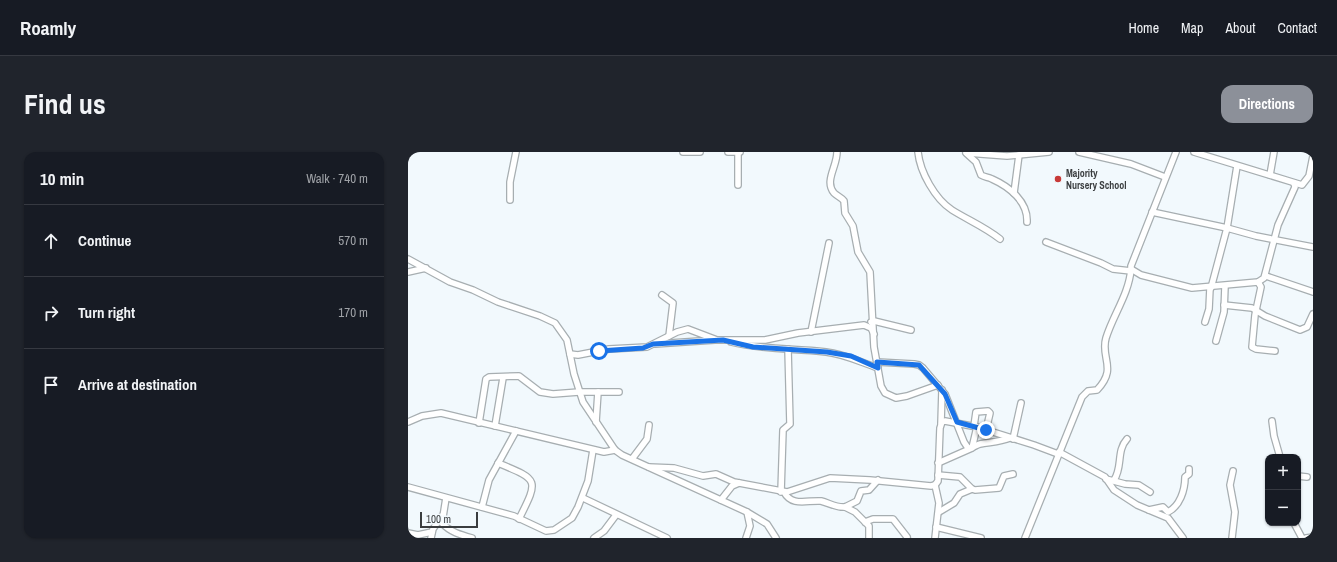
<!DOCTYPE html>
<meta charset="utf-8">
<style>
:root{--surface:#171b24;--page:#20242c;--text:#f1f3f6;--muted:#9ea1a6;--line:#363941;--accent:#8c9099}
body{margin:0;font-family:"Archivo Narrow",sans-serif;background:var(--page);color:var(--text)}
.controls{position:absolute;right:12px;bottom:12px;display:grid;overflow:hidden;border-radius:8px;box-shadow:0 1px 3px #0004}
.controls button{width:36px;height:36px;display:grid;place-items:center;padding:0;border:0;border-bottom:1px solid var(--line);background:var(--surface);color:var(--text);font:20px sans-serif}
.scale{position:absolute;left:12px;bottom:10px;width:58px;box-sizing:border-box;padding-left:4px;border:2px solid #3a3d3f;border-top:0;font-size:11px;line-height:14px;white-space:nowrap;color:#3a3d3f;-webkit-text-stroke:3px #f2f9fd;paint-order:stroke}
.stop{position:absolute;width:12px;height:12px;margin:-9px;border:3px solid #1a73e8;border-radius:50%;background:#fff}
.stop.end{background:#1a73e8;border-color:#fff;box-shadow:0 1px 4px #0008}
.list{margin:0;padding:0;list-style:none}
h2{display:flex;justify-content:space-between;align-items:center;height:52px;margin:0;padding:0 16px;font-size:17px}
h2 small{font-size:13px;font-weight:400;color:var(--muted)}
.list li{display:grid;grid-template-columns:26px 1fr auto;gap:12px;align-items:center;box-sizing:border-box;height:72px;padding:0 16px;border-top:1px solid var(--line)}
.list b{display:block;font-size:15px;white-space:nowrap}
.list em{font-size:13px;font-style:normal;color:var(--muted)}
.icon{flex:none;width:22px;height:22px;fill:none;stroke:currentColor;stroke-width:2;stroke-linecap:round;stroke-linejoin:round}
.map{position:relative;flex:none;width:905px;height:386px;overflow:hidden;border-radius:12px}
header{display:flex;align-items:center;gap:24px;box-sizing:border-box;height:56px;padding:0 20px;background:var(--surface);border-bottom:1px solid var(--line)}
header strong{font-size:19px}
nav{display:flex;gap:22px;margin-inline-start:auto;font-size:14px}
.intro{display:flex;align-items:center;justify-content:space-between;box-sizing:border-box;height:96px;padding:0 24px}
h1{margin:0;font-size:28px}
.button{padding:10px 18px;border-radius:12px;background:var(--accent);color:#fff;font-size:14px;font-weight:700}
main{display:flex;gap:24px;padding:0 24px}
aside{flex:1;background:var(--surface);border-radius:12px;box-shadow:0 1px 3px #0004}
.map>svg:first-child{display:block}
</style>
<header>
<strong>Roamly</strong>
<nav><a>Home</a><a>Map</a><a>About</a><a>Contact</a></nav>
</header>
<div class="intro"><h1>Find us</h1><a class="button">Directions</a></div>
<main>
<aside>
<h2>10 min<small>Walk · 740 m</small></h2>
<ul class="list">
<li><svg class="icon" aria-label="ahead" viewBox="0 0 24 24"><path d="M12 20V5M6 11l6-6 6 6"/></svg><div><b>Continue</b></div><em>570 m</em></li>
<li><svg class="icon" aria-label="right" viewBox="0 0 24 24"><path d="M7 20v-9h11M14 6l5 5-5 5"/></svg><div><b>Turn right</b></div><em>170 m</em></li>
<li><svg class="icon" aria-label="arrive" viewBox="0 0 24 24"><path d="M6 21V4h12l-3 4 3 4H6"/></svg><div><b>Arrive at destination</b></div></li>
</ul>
</aside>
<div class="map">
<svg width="905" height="386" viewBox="0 0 905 386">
<rect width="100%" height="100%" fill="#f2f9fd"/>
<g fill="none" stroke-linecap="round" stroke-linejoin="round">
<defs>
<g id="minor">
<polyline points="275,0 292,0"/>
<polyline points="320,0 332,0"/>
<path d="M429,0C429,15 416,29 426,41C429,44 433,45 436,49L437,61L445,74L450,100L462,120L466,195L473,234L477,241L488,246L499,244L530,233"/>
<path d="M510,0C512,20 527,47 544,58C560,68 577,75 592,87"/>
<polyline points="671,0 723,12 757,25"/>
<polyline points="768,0 723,114 723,117 733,123 784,136 850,130 856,126 870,73 887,35 886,31"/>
<polyline points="786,0 894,33 901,24 905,4"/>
<polyline points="330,1 330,33"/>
<path d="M558,1L568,10L573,23C576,25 580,25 584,27C602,35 620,50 619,70"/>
<polyline points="559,1 599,4 641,0"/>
<polyline points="862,23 866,0"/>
<polyline points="606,41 611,3"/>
<polyline points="102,48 102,30 108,0"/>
<polyline points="744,60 819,76 848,84 905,95"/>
<polyline points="638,90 693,111 705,117 723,119"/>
<polyline points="0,107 42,130 65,138 90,150 132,164 147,171 159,188 166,222 175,250 207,298 214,303 339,360 359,372 368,386"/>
<polyline points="0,120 18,116"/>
<polyline points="858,124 905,140"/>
<polyline points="850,130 853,135 847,163 844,195 848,197 867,199"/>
<polyline points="803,136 819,76 829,14"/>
<polyline points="254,143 265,151 261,184"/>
<polyline points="816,153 844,156 857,164 892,178 899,175 905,162"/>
<polyline points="463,170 466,169 503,178"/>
<polyline points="797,170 801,157 802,136"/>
<polyline points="403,180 421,91"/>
<polyline points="808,189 816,160 817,134"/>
<path d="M323,190C354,198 386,196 418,200C437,202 452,210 470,216"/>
<polyline points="247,192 307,188"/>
<polyline points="162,202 170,203 201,197 239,195 269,180 280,177 309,188 357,188 390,181 456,173 463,176 466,182"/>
<path d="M469,210L506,212L511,213L515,216L537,242L556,290L560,296C565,297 567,293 572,292C582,290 592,290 602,286"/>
<polyline points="864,269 866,284 872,305"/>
<polyline points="0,270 14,264 33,261 196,300 207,298"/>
<polyline points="188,270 190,240"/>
<polyline points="71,271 78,227 81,225 111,224 132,240 145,242 171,240 211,240"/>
<polyline points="533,271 534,238"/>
<polyline points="87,274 95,226"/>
<polyline points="566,274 568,260 580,259 582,261 578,278"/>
<polyline points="605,287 613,251"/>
<polyline points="651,300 697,325 706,338 729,353 760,366 775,386"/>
<polyline points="224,307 239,287 241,273"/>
<path d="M90,311C131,328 131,327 111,367"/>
<polyline points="530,311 564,296 569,275"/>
<polyline points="241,315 266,316 295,324 308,322 326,330 379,340 422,326 462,328 523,334 527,333 530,329 532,276 534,270 537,269 569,275 626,293 650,302"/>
<polyline points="530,323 552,325 564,337 567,338 591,336 596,324 605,322"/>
<polyline points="890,324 899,325"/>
<polyline points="698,327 717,332 731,333 742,340"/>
<path d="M706,328C715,315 708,299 719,287"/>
<polyline points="527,333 531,351 527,386"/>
<polyline points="0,335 106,364 138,379 146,378 164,366 170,355 180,329 185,298"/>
<polyline points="373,340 375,278 382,272 380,197"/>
<path d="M376,340C384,355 399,348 413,349C421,351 429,356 437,355L449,349L453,339L461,338L470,328"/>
<path d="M38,346L34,371C42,380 53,383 64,386"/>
<polyline points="175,346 259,386"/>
<polyline points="313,348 324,334 331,331"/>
<polyline points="74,355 81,328 108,279"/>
<polyline points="437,355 447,360 461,374 461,386"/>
<path d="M741,358L755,355L760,360C772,354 777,338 777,325L781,322V317"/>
<polyline points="531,360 546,351 552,342 564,337"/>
<polyline points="457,370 465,367 485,367 499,385"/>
<polyline points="886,371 894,386"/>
<polyline points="528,375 573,386"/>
<polyline points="0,381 10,383 24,380"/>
<polyline points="23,386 25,377 34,364"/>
<polyline points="186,386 196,379 208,363"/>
<polyline points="338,386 342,374 339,360"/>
<path d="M617,386L674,245L680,239L689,238C710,216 692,206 698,186C705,163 721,142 723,117"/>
<polyline points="824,386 827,360 822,333 825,319"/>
<polyline points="898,386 905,385"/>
</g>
</defs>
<use href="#minor" stroke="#a7aeb1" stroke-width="8"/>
<use href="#minor" stroke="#fff" stroke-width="5.5"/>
</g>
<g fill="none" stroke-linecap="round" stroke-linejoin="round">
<polyline stroke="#1a73e8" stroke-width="5" points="191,199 235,196 245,192 315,188 345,195 419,200 443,204 470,216 469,210 511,213 537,242 549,270 578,278"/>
</g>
<circle fill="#c83a38" stroke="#f2f9fd" stroke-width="1.5" cx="650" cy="27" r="4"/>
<g text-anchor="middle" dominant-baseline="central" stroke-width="4" stroke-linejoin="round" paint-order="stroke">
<g font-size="10" font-weight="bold" fill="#3a3d3f" stroke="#f2f9fd" text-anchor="start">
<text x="658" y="21">Majority<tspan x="658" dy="12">Nursery School</tspan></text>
</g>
</g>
</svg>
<div class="controls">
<button>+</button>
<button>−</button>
</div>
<div class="scale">100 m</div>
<div class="stop" style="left:191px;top:199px"></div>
<div class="stop end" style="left:578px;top:278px"></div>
</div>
</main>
